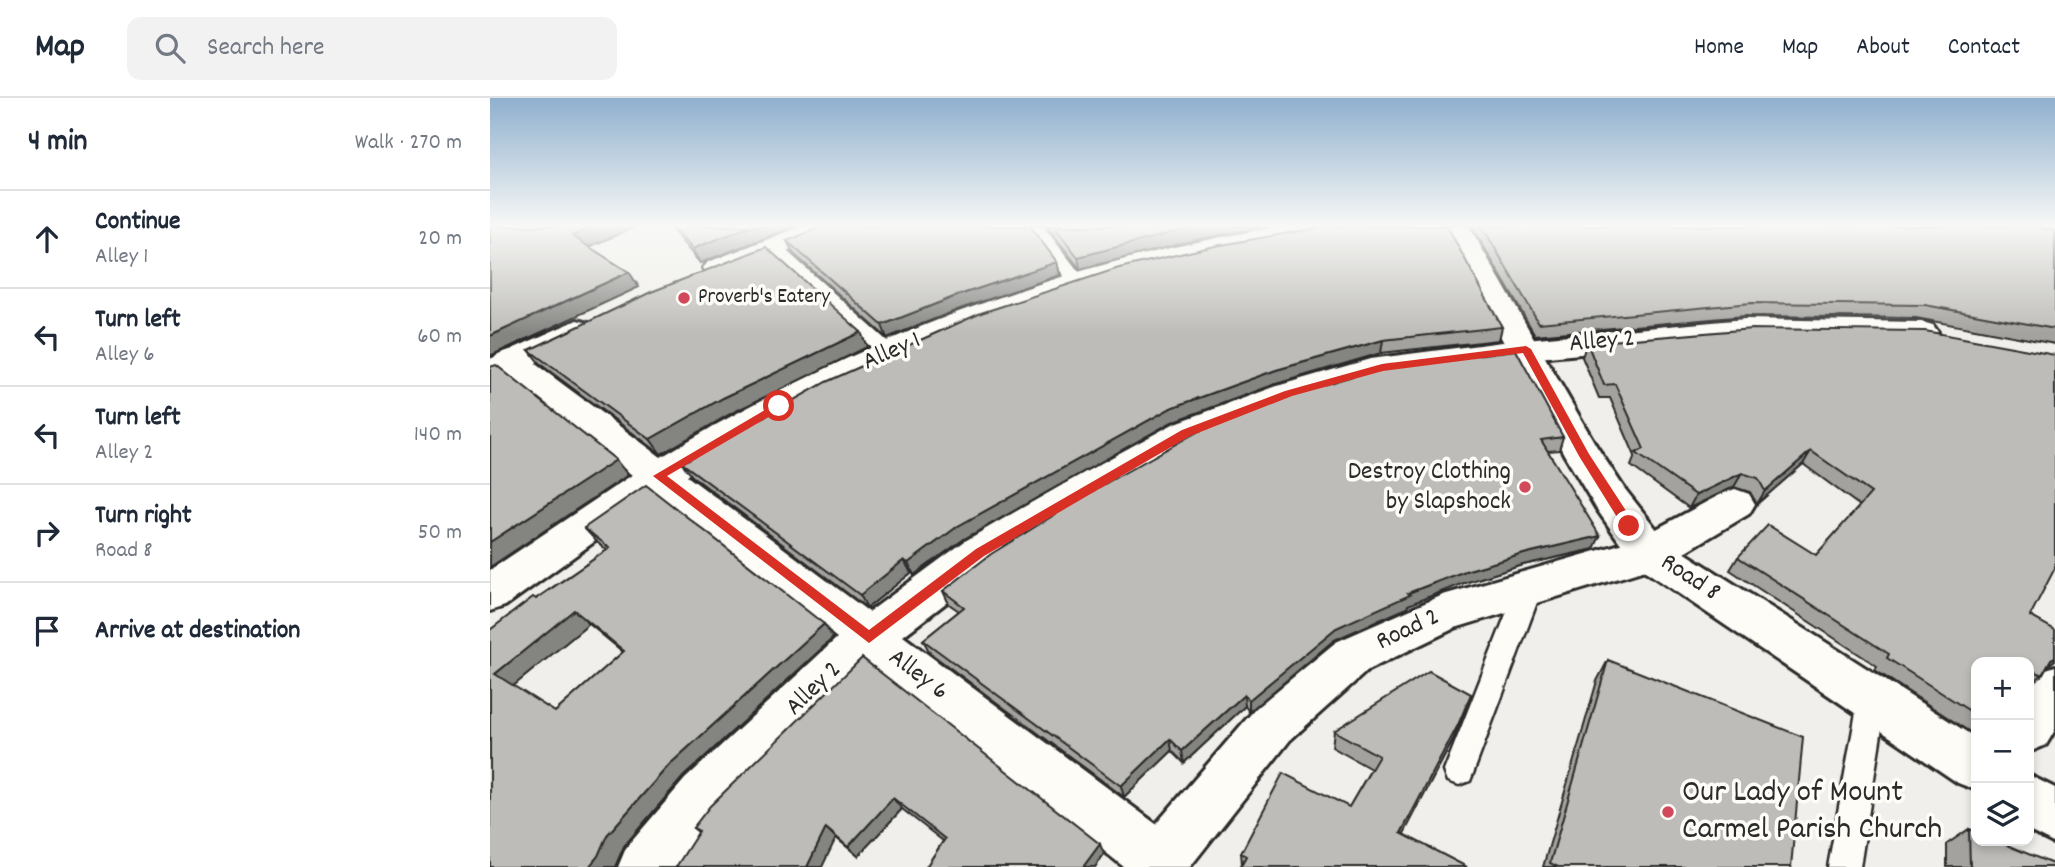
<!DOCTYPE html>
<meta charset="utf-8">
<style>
:root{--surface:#fff;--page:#f2f2f3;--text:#1f2937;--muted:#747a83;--line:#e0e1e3}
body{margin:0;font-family:Dekko,sans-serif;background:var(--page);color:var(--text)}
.controls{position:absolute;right:21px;bottom:21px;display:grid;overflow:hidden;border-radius:14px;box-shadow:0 4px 10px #0003}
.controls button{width:63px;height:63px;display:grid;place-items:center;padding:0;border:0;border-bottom:2px solid var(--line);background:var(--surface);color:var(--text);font:35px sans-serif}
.stop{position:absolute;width:21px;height:21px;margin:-16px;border:5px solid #d93025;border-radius:50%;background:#fff}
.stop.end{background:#d93025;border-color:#fff;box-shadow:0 2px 7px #0008}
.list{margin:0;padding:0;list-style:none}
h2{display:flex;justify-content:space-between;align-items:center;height:91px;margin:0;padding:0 28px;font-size:30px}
h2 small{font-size:23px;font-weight:400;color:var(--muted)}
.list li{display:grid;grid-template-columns:46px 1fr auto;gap:21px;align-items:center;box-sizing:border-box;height:98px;padding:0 28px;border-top:2px solid var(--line)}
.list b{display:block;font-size:26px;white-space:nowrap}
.list p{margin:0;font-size:23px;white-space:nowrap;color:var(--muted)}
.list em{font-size:23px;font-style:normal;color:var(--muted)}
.icon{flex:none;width:38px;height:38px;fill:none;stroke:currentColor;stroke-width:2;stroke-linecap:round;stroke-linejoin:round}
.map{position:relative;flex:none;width:1565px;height:769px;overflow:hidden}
header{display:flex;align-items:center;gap:42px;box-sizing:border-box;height:98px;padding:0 35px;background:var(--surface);border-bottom:2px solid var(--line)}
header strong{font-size:33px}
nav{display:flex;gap:38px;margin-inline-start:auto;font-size:24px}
.search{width:490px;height:63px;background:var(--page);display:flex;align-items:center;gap:18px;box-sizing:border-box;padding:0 24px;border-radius:14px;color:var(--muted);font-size:26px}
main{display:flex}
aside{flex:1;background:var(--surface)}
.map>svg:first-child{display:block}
</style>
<header>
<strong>Map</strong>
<div class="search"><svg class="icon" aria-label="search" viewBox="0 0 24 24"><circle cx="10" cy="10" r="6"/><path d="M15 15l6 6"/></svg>Search here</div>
<nav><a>Home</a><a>Map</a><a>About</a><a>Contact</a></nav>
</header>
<main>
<aside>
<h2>4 min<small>Walk · 270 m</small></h2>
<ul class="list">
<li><svg class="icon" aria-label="ahead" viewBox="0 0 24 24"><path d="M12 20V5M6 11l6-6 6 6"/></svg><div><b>Continue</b><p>Alley 1</p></div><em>20 m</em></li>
<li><svg class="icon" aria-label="left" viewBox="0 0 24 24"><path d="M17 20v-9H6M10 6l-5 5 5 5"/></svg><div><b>Turn left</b><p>Alley 6</p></div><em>60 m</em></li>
<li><svg class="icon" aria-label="left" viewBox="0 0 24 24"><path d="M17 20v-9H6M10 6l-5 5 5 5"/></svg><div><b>Turn left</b><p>Alley 2</p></div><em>140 m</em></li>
<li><svg class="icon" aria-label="right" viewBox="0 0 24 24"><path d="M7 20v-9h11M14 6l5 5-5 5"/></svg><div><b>Turn right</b><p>Road 8</p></div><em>50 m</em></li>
<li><svg class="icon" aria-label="arrive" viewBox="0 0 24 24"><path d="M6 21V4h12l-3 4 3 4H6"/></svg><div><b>Arrive at destination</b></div></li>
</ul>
</aside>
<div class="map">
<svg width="1565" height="769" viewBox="0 0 1565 769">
<rect width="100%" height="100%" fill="#f0efeb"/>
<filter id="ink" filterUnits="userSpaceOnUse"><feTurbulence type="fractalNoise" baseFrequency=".0143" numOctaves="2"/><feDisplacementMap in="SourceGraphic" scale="14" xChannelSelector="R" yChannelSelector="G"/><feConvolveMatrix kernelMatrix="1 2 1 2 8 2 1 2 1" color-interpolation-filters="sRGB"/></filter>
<g filter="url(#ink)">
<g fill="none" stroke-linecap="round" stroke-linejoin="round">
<defs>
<g id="lane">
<polygon points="536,128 553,128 593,179 596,183 593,187 581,187"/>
<polygon points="282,144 288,145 405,250 408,254 405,258 391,258 276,153 274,149 276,145"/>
<polygon points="1039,481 1048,484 1052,491 984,673 980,683 969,687 958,683 954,673 1026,491 1030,484"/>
<polygon points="1383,585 1393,589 1397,598 1370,769 1338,769 1369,598 1373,589"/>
</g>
<g id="street">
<path d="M793,128H867L863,134L853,136C768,149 681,163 599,189C457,232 322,298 197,378L379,514L475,443L583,380L683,326L787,288L880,261L1036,241L1255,221L1432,224L1443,227L1448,234L1443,241L1432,244L1255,241L1036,261L894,279L811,304L709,344L611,400L505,467L413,538L666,726L766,610L846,544L953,497L1148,441L1231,396L1245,391L1259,396L1265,406L1259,416L1175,466L965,530L878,572L800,642L700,769H634L381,567L231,717L190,769H128L136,750L195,681L347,540L168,398L15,508L0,513V472L142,377L8,270L3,263L8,256L20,252L32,256L171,359C362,243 572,163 793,128Z"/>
<polygon points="1565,568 1565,632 1556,647 1539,654 1539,589 1548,574"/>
</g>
<g id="secondary">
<polygon points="312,128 353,128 349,134 238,176 228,179 218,176 213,170 218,164"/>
<polygon points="951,128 979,128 1107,349 1134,390 1175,442 1486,640 1486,692 1468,685 1145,466 1106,410 1075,358"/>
<polygon points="87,222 98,225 103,232 98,239 12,282 0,285 0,261"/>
<polygon points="1539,677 1565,690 1565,746 1539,733"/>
</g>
</defs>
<use href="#lane" stroke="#2b2b2b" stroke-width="5"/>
<use href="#street" stroke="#2b2b2b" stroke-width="6"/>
<use href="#secondary" stroke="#2b2b2b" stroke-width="6"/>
<use href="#lane" fill="#fdfcf7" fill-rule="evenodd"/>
<use href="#street" fill="#fdfcf7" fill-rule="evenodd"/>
<use href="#secondary" fill="#fdfcf7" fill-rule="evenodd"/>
</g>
<g fill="#a3a29e" stroke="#2b2b2b" stroke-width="2" fill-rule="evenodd">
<polygon points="179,128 305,128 210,165"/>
<polygon points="557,128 776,128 710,141 590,171"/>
<polygon points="839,128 1012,229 1009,242 891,255 786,286 682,324 474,441 424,477 421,475 377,510 202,378 192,365"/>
<polygon points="982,128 1544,128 1565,133 1565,246 1426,220 1255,218 1045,237"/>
<polygon points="297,143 567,164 570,177 470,211 397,240 303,155"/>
<polygon points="1097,245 1565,257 1540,518 1565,532 1565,562 1557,568 1552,577 1539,587 1539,564 1486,564 1486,638 1385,572 1387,568 1240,472 1248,459 1326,457 1370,408 1313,366 1267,406 1260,394 1244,389 1199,410 1141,368 1145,358 1120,300 1109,300 1092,259"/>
<polygon points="377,249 242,315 171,356 50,266 39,252"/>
<polygon points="1073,339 1069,352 1058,353 1104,451 1033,467 971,486 918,507 917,510 844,542 759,614 755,608 694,665 682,653 634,699 440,555 433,542 469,513 459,506 453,493 609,389"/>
<path d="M94,430L334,526L343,540L193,679L134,748L125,769H0V532L117,452L108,445ZM99,526L133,554L65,614L23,588Z"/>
<polygon points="372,560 614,756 605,769 436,769 453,743 412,711 368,758 346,740 208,734 203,730"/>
<polygon points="1118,562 1301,769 1053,769 1107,583"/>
<polygon points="975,612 963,642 913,736 752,766 751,755 859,709 881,671 842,649 844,633"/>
<polygon points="1479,731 1565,769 1457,769 1457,746"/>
</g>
<g fill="#848481" stroke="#2b2b2b" stroke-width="2">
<polygon points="105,128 147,128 92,152 82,138"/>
<polygon points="261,128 305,128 210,165 202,151"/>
<polygon points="708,128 776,128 710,141 590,171 588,159"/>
<polygon points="567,164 570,177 470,211 397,240 392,227 466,198"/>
<polygon points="139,174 149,189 0,258 0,238"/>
<polygon points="371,234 377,249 242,315 171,356 160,341 233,300"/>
<polygon points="893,242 891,255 786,286 682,324 474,441 424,477 418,465 468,428 681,310 786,272"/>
<polygon points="1321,353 1313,366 1267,406 1275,393"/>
<polygon points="126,362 138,377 0,469 0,444"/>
<polygon points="1252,375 1244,389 1199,410 1206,397"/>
<polygon points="1110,438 1104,451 1033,467 971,486 918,507 917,510 844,542 759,614 759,602 846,530 918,495 975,473 1037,455"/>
<polygon points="414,462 421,475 377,510 370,497"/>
<polygon points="84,512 99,526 22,589 5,576"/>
<polygon points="334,526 343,540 193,679 134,748 125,769 99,769 117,737 179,667"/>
<polygon points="1565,559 1565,562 1557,568 1561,561"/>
<polygon points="981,596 963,642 907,749 911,735"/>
<polygon points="754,597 755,608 694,665 692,653"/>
<polygon points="680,641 682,653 634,699 631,688"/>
<polygon points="403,700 412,711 368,758 358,749"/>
<polygon points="336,730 346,740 332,769 317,769"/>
<polygon points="610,746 614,756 605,769 593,769"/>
</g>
<g fill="#bdbcb8" stroke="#2b2b2b" stroke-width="2" fill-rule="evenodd">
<polygon points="0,128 105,128 82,138 139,174 0,238"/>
<polygon points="183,128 261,128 202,151"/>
<polygon points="333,128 540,128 567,164 466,198 392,227 297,143"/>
<polygon points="564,128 708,128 588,159"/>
<polygon points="839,128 957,128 1012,229 893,242 786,272 681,310 468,428 418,465 414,462 370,497 192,365 336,284 491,215 629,170 725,148"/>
<polygon points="992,128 1544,128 1565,133 1565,231 1435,207 1261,205 1049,225"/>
<polygon points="276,149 371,234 233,300 160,341 39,252 161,194"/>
<polygon points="1262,231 1435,233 1565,257 1565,470 1540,518 1565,532 1565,559 1561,561 1552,577 1539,570 1539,564 1486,564 1486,617 1397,560 1399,556 1248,459 1278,427 1326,457 1381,395 1321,353 1275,393 1268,380 1252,375 1206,397 1146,355 1154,351 1125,286 1114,287 1097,245"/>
<polygon points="1026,252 1073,339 1051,342 1110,438 1037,455 975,473 918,495 920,497 846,530 759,602 754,597 692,653 680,641 631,688 433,542 474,509 453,493 501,456 609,389 709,333 812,293 896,268"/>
<polygon points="6,267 126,362 0,444 0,269"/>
<path d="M156,387L334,526L179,667L117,737L108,758L99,769H0V532L43,499L46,501L120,450L94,430ZM84,512L134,553L65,614L5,576Z"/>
<polygon points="372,560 610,746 593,769 436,769 455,741 403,700 358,749 336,730 317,769 186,769 209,733 203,730 220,708"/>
<polygon points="1118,562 1313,639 1301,769 1068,769 1060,765"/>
<polygon points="939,573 981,596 968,627 911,735 977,769 750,769 756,758 751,755 793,675 859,709 889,658 844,633"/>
<polygon points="1479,731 1486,734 1486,743 1507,743 1565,767 1565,769 1480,769"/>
</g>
</g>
<linearGradient id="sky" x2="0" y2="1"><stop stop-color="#8fb0ce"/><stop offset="0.54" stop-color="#f8f8f6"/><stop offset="1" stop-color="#f8f8f6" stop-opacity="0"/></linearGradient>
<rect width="1565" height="236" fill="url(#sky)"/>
<polygon fill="#d93025" points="1036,248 1041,251 1099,356 1144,425 1144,432 1135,432 1089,358 1033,255 893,273 802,298 700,338 494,458 379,545 163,378 285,306 292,306 292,311 177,378 379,532 486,451 692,332 795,293 892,266"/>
<g fill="#d1495b" stroke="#fdfcf7" stroke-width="2.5">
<circle cx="194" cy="200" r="7"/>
<circle cx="1035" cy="389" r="7"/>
<circle cx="1178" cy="714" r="7"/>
</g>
<g text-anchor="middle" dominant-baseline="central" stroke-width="7" stroke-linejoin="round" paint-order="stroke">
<g font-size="21" fill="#2b2b2b" stroke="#fdfcf7" text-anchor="start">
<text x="208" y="200">Proverb's Eatery</text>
</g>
<g font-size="26" fill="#2b2b2b" stroke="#fdfcf7">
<text transform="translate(1112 244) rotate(-5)">Alley 2</text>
<text transform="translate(402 254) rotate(-24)">Alley 1</text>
<text transform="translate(1200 480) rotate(33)">Road 8</text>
<text transform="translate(918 532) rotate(-25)">Road 2</text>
<text transform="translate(428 577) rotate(37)">Alley 6</text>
<text transform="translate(324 591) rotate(-44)">Alley 2</text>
</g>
<g font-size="26" fill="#2b2b2b" stroke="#fdfcf7" text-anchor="end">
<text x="1021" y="374">Destroy Clothing<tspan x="1021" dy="30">by Slapshock</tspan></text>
</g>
<g font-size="32" fill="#2b2b2b" stroke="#fdfcf7" text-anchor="start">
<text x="1192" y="696">Our Lady of Mount<tspan x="1192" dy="37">Carmel Parish Church</tspan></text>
</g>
</g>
</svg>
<div class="controls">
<button>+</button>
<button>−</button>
<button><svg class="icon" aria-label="layers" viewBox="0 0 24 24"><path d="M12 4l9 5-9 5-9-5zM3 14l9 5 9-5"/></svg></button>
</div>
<div class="stop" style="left:289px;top:308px"></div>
<div class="stop end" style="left:1139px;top:428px"></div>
</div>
</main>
